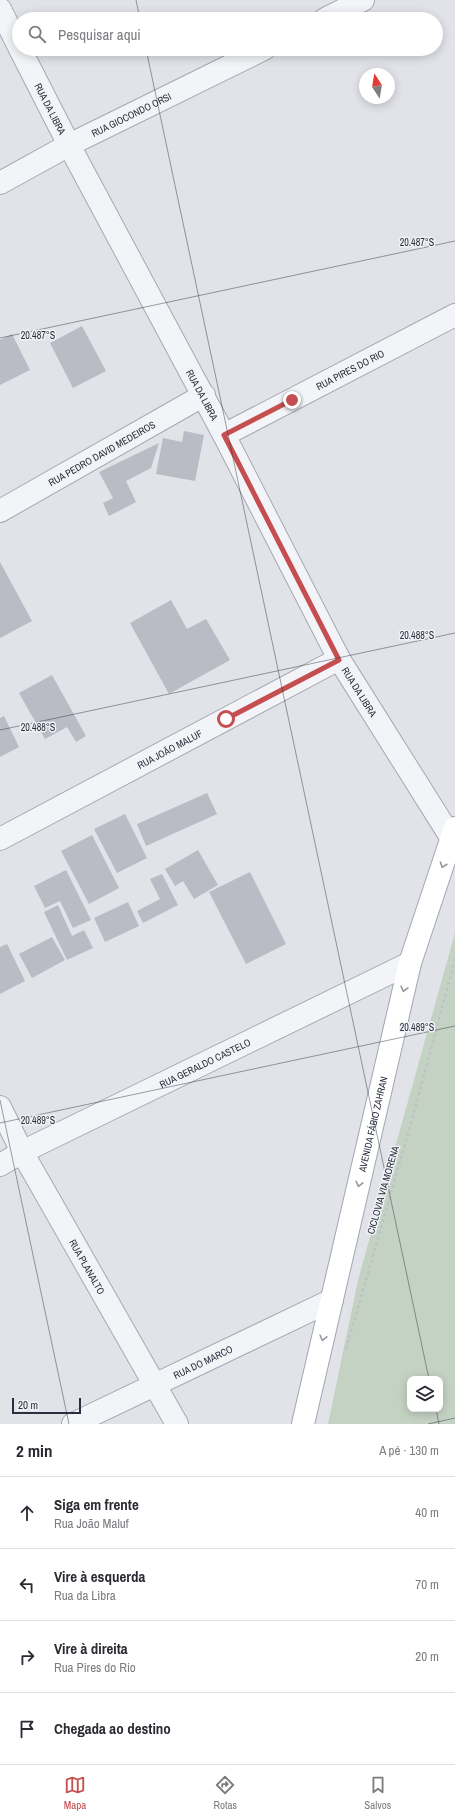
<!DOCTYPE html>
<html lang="pt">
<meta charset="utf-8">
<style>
:root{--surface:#fff;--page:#f7f7f7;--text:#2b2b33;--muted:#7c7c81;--line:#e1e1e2;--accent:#c54e50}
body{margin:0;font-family:"Archivo Narrow",sans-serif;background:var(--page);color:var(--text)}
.controls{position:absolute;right:12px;bottom:12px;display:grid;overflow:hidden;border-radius:8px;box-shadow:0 2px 10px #0003}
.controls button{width:36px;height:36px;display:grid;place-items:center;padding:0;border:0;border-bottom:1px solid var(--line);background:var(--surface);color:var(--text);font:20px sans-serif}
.compass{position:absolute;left:359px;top:68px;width:36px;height:36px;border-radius:50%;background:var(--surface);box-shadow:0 2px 10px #0003;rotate:348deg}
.scale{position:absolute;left:12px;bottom:10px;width:69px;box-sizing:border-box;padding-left:4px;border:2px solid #2a2f3f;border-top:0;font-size:11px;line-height:14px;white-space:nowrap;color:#2a2f3f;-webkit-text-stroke:3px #f0f2f6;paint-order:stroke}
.stop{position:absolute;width:12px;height:12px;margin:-9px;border:3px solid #c54e50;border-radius:50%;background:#fff}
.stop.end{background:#c54e50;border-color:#fff;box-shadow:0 1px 4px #0008}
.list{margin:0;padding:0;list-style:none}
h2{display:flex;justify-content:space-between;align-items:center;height:52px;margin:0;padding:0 16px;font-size:17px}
h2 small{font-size:13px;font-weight:400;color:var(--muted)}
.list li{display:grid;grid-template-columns:26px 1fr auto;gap:12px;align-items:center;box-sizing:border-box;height:72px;padding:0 16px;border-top:1px solid var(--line)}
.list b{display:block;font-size:15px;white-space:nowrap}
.list p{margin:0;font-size:13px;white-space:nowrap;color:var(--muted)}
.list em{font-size:13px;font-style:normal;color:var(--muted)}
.icon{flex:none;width:22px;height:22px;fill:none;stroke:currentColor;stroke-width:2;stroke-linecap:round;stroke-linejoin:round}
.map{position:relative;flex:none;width:455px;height:1424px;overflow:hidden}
.search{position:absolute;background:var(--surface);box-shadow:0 2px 10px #0003;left:12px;right:12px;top:12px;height:44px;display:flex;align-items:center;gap:10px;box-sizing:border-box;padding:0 14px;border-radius:22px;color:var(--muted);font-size:15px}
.sheet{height:340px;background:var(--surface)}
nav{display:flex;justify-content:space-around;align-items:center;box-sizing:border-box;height:56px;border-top:1px solid var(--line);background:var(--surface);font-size:11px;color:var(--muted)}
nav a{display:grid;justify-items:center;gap:2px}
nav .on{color:var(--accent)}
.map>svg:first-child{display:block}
</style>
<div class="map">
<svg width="455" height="1424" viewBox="0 0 455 1424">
<rect width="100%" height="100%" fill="#e1e3e9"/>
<path fill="#c4d2c3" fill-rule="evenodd" d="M455,933V1424H328L358,1280ZM410,1379H440V1409H410Z"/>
<g fill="#b9bcc5">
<polygon points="82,326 106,371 73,388 50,343"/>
<polygon points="12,334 30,370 0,385 0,340"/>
<polygon points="184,431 204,435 195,481 156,474 163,438 182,442"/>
<polygon points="159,443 151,468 126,481 136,502 109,516 103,503 113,498 99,472"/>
<polygon points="0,562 32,621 0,638"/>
<polygon points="171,600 187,629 206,619 230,660 169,694 130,623"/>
<polygon points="52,675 86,736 76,742 67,727 45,739 19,693"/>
<polygon points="4,716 19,747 0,757 0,718"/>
<polygon points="207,793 217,814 146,846 137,824"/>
<polygon points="125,814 147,858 117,873 94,829"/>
<polygon points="92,835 119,888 89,904 61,851"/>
<polygon points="198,850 218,885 194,899 183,881 175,886 165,869"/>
<polygon points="66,870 91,920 73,928 60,901 45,908 34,886"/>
<polygon points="250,872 286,944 246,964 209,892"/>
<polygon points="162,874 178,905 143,923 137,911 160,899 150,879"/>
<polygon points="128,902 139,926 105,942 94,918"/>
<polygon points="58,905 72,936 84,930 93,948 67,960 44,912"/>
<polygon points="52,937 65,960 32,978 19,954"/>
<polygon points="7,944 25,981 0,994 0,947"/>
</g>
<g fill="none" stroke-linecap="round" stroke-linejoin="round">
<defs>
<g id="minor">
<polyline points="0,9 19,47"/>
<polyline points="325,19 363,0"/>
<path id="s1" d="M20,49L69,145L224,435L339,659L452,839"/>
<path id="s2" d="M0,183L69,145L264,49"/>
<path id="s3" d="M224,435L455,315"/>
<path id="s4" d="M0,511L204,395"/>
<path id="s5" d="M0,839L339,659"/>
<path id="s6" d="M0,1107L22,1152L177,1424"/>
<path id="s7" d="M0,1165L22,1152L410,963"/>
<path id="s8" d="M73,1424L332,1300"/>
</g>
<g id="major">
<path id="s9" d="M303,1424L410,963L455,828"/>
</g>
</defs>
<use href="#minor" stroke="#a6a9b3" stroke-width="24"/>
<use href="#major" stroke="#a1a6b4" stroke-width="24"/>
<polyline stroke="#bfc1c7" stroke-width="2.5" stroke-dasharray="3 3" stroke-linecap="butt" points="346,1349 410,1127 455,959"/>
<use href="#minor" stroke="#f3f4f7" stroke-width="22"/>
<use href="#major" stroke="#fff" stroke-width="22"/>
</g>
<defs><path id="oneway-chevron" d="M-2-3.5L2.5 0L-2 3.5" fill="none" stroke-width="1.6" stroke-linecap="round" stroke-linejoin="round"/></defs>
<g stroke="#94979f">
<use href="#oneway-chevron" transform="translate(443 865) rotate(109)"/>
<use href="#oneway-chevron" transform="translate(404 989) rotate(103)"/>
<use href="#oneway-chevron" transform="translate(359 1184) rotate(103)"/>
<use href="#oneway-chevron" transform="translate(323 1338) rotate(103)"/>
</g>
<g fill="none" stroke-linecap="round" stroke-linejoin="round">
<polyline stroke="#c54e50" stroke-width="5" points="226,719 339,660 224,435 292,400"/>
</g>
<path fill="none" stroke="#2a2f3f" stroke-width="1" stroke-opacity="0.45" d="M136,0L140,19M146,49L429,1379M0,338L455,241M0,730L455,633M0,1100L69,1424M0,1123L455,1026M436,1409L439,1424M428,1424L455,1418"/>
<g text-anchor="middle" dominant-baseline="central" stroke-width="3" stroke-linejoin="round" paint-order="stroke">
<g font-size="10" fill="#2a2f3f" stroke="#f0f2f6">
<text stroke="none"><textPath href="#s1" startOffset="67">RUA DA LIBRA</textPath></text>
<text stroke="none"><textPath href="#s2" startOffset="148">RUA GIOCONDO ORSI</textPath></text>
<text stroke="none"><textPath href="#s3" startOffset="142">RUA PIRES DO RIO</textPath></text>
<text stroke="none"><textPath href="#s1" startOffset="391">RUA DA LIBRA</textPath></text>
<text stroke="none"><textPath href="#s4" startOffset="117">RUA PEDRO DAVID MEDEIROS</textPath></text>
<text stroke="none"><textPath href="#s1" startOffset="727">RUA DA LIBRA</textPath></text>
<text stroke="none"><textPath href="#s5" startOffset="192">RUA JOÃO MALUF</textPath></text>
<text stroke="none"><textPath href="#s7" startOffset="229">RUA GERALDO CASTELO</textPath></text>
<text stroke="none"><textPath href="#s9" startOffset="308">AVENIDA FÁBIO ZAHRAN</textPath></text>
<text transform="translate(383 1190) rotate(-74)">CICLOVIA VIA MORENA</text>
<text stroke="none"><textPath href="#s6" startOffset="182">RUA PLANALTO</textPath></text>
<text stroke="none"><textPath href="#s8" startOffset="144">RUA DO MARCO</textPath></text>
</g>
</g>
<g font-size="10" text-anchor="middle" fill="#2a2f3f" stroke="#f0f2f6" stroke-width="3" stroke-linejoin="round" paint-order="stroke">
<text x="417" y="246">20.487°S</text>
<text x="38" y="339">20.487°S</text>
<text x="417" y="639">20.488°S</text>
<text x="38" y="731">20.488°S</text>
<text x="417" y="1031">20.489°S</text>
<text x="38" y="1124">20.489°S</text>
</g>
</svg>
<div class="controls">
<button><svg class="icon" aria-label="layers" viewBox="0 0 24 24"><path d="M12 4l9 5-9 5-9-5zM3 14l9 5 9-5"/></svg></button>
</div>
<svg class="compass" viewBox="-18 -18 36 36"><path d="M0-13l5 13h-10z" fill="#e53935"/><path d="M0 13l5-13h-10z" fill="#7c7c81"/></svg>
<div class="scale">20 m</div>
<div class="stop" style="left:226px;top:719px"></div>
<div class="stop end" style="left:292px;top:400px"></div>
<div class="search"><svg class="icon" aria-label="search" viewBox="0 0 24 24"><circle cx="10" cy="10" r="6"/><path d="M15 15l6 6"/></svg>Pesquisar aqui</div>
</div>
<section class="sheet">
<h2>2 min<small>A pé · 130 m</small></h2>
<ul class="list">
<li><svg class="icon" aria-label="ahead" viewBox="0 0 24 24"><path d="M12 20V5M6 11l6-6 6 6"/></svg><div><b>Siga em frente</b><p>Rua João Maluf</p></div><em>40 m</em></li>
<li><svg class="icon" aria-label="left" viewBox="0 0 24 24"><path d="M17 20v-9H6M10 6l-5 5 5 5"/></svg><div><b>Vire à esquerda</b><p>Rua da Libra</p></div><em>70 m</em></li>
<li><svg class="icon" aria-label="right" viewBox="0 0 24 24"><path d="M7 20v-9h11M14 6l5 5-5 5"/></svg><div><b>Vire à direita</b><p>Rua Pires do Rio</p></div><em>20 m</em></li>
<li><svg class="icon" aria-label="arrive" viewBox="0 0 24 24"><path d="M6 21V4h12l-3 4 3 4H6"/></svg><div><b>Chegada ao destino</b></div></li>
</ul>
</section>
<nav>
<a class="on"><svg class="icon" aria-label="map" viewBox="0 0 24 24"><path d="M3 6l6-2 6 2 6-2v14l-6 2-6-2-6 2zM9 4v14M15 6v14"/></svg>Mapa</a>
<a><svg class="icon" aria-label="directions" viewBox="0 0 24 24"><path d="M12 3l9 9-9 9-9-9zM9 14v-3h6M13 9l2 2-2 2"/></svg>Rotas</a>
<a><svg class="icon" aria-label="saved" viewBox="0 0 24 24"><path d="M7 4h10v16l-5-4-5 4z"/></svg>Salvos</a>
</nav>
